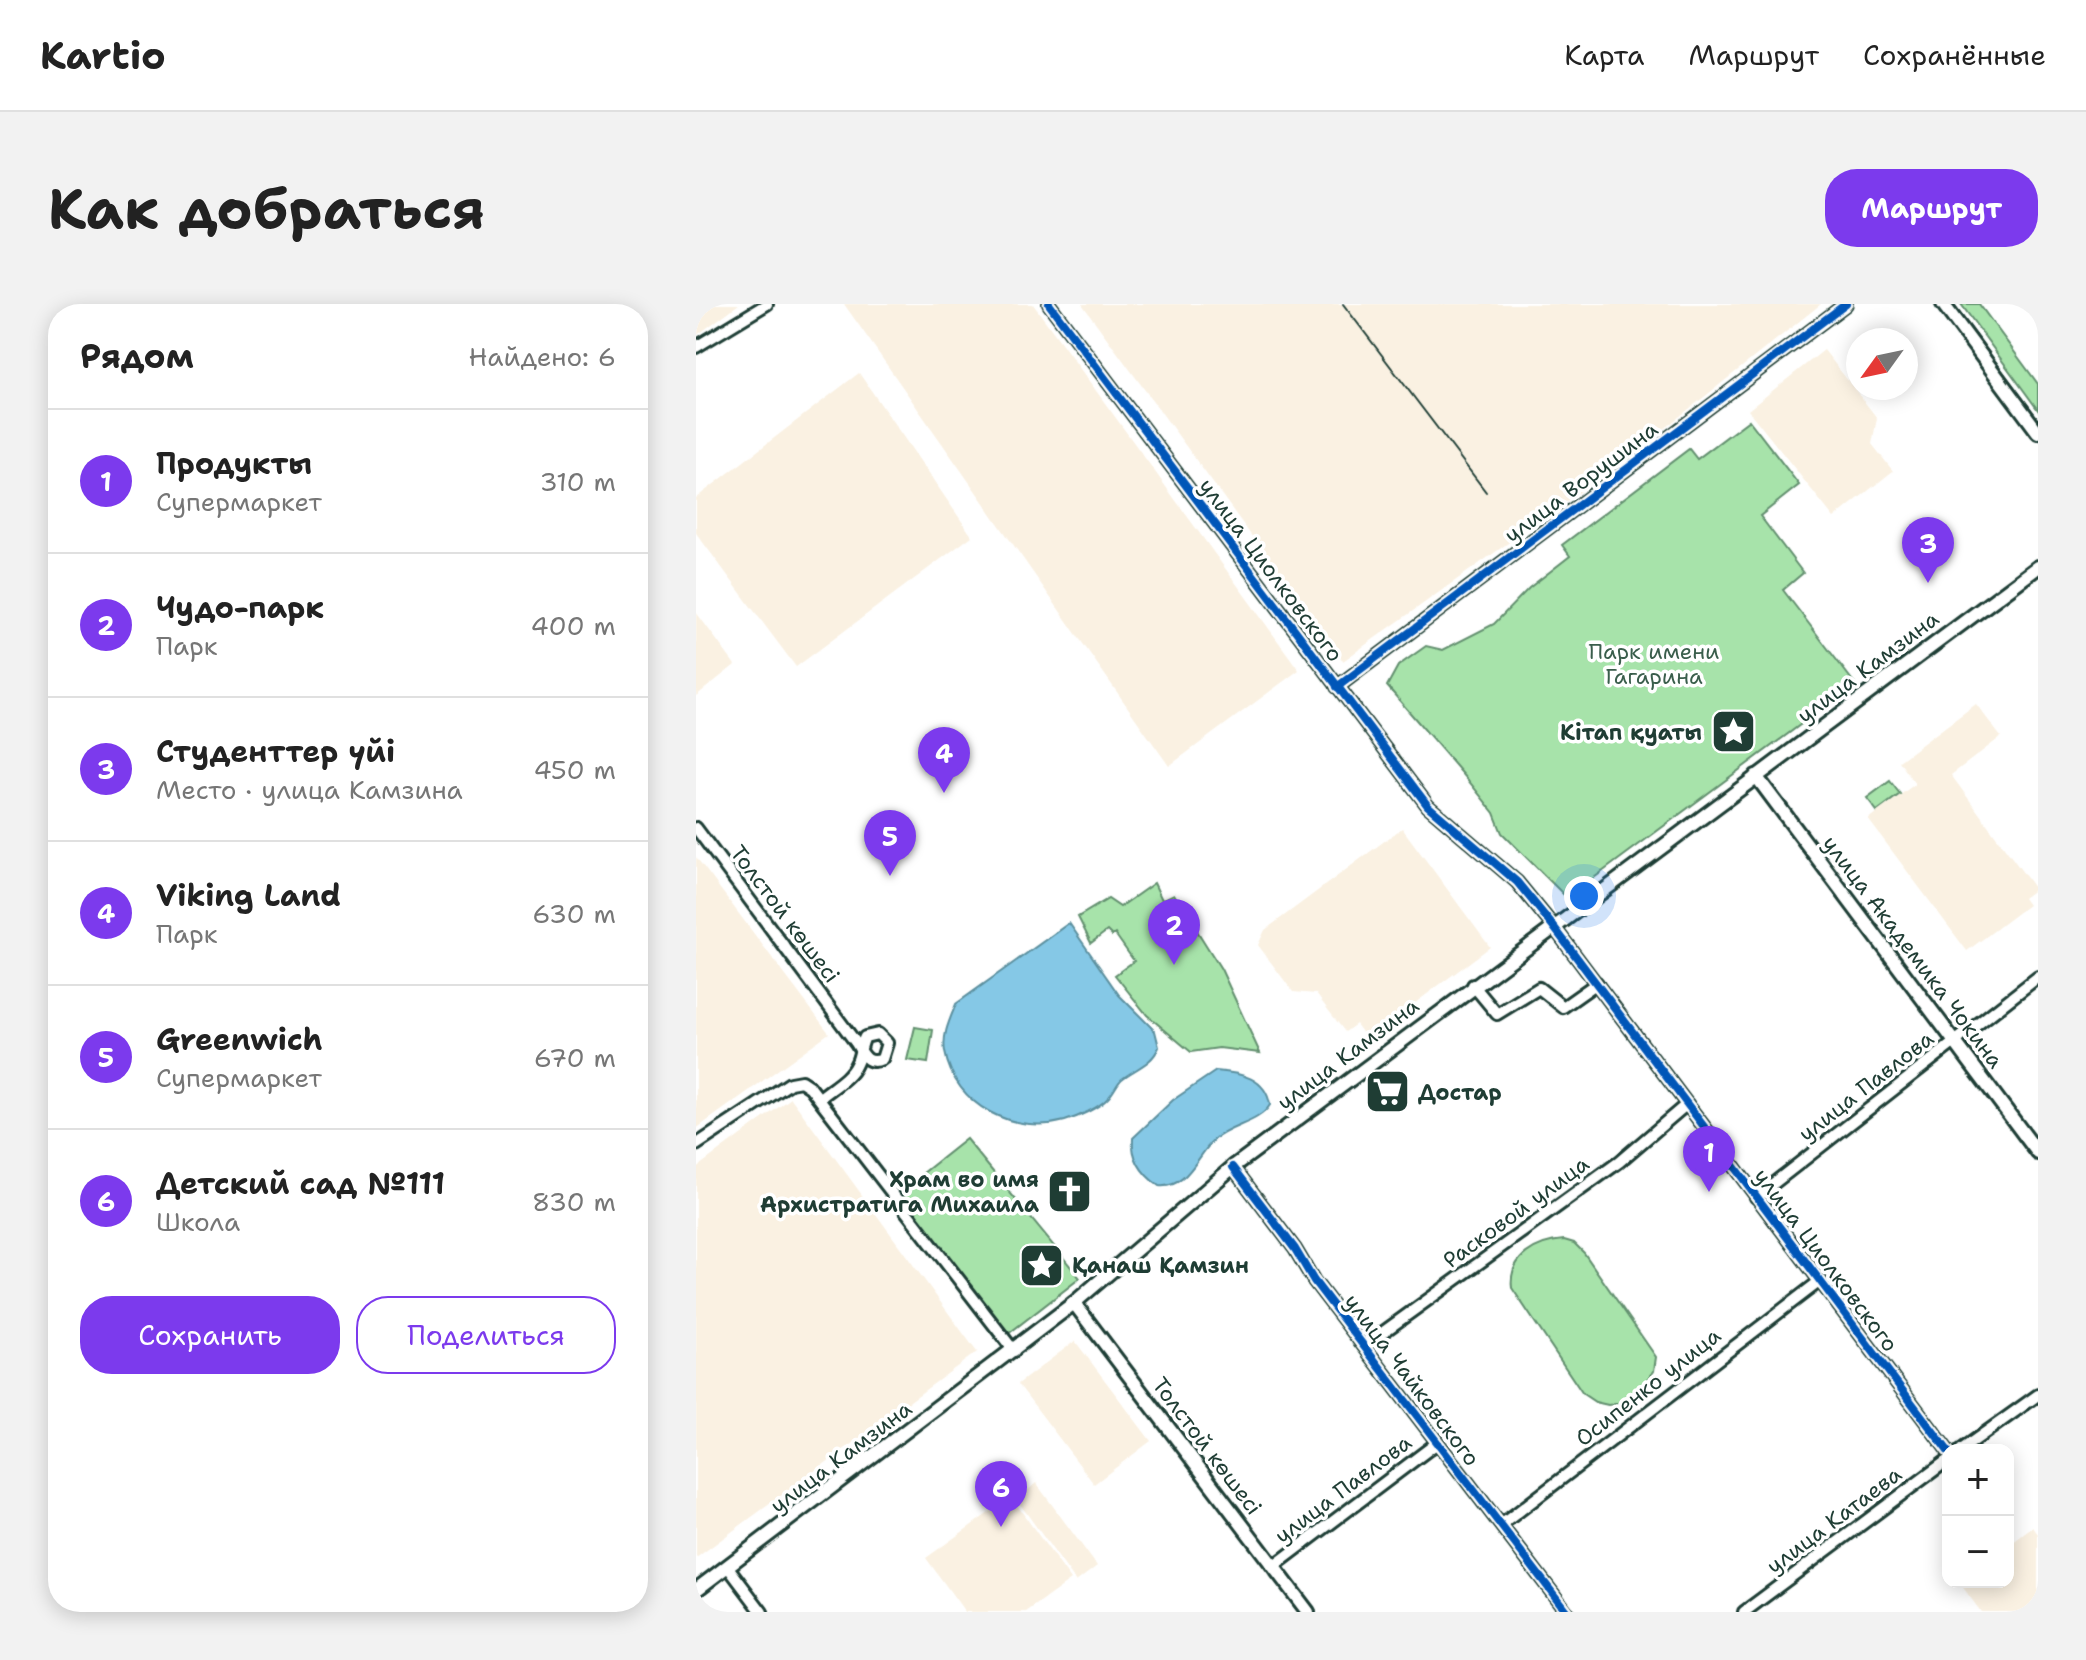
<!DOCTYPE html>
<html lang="ru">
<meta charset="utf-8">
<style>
:root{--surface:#fff;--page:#f2f2f2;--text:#222;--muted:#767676;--line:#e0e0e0;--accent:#7c3aed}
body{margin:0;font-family:"Shantell Sans",sans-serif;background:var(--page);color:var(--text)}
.controls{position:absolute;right:24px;bottom:24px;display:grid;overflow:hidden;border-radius:16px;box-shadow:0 4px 20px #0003}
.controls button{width:72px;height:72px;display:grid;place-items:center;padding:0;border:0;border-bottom:2px solid var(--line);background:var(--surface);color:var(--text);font:40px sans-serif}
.compass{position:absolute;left:1150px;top:24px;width:72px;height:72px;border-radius:50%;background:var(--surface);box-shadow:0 4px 20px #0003;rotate:237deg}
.you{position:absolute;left:888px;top:592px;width:28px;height:28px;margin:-20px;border:6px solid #fff;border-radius:50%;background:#1a73e8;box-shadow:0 0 0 12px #1a73e833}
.badge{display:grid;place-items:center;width:52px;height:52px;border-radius:50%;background:var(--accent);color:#fff;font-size:26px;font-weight:700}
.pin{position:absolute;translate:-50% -66px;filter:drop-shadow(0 2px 4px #0008)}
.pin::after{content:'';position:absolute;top:42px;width:28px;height:24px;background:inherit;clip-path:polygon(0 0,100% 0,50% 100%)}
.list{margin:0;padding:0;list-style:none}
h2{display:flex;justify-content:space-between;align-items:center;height:104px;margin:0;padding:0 32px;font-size:34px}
h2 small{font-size:26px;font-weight:400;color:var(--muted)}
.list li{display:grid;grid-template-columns:52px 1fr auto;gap:24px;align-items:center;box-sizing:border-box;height:144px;padding:0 32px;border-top:2px solid var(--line)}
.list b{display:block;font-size:30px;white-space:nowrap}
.list p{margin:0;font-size:26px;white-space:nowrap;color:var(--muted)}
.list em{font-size:26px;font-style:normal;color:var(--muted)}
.actions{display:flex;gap:16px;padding:24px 32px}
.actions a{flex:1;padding:18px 0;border:2px solid var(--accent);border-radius:32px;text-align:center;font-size:28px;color:var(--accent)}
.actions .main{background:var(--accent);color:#fff}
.map{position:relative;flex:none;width:1342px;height:1308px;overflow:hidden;border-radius:32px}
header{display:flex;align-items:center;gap:48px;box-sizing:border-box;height:112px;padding:0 40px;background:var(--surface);border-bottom:2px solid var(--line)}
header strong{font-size:38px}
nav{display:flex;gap:44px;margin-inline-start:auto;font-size:28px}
.intro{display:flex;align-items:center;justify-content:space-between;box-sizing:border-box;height:192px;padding:0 48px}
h1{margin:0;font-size:56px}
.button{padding:20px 36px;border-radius:32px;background:var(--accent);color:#fff;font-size:28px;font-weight:700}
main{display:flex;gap:48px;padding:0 48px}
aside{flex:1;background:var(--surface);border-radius:32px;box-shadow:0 4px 20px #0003}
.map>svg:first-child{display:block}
</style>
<header>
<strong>Kartio</strong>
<nav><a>Карта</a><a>Маршрут</a><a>Сохранённые</a></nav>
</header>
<div class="intro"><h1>Как добраться</h1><a class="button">Маршрут</a></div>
<main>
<aside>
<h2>Рядом<small>Найдено: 6</small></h2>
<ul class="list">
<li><span class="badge">1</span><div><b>Продукты</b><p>Супермаркет</p></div><em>310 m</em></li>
<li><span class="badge">2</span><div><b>Чудо-парк</b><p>Парк</p></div><em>400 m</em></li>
<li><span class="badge">3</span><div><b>Студенттер үйі</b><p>Место · улица Камзина</p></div><em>450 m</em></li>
<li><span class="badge">4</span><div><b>Viking Land</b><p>Парк</p></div><em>630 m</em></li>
<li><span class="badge">5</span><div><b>Greenwich</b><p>Супермаркет</p></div><em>670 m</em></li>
<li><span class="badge">6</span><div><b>Детский сад №111</b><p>Школа</p></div><em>830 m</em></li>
</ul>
<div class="actions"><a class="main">Сохранить</a><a>Поделиться</a></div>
</aside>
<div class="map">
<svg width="1342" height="1308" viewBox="0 0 1342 1308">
<rect width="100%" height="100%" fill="#fff"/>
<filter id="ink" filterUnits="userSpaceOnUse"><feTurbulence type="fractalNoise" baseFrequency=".0125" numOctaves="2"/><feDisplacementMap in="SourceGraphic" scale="16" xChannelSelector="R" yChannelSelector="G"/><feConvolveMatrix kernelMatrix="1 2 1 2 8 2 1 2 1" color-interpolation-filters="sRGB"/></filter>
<g filter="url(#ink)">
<g fill="#faf1e2">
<polygon points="0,0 43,0 0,32"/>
<polygon points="148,0 337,0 603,366 473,462"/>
<polygon points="386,0 1125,0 934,152 647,357"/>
<polygon points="1128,46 1181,114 1176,140 1197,167 1138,214 1052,106"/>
<polygon points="163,69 276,232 100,363 0,229 0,194"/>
<polygon points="0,308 39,361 0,392"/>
<polygon points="1280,400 1305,433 1255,471 1339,585 1327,594 1332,601 1271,647 1172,515 1219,480 1203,457"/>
<polygon points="706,524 794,643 671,735 660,720 649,728 620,690 597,688 562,641 569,626"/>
<polygon points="0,553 133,729 0,825"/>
<polygon points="95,794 281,1048 0,1254 0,864"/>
<polygon points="379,1037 455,1137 398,1180 322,1080"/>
<polygon points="340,1179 401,1262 380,1278 321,1196"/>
<polygon points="315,1193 375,1276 330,1308 269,1308 230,1254"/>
<polygon points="1337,1223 1342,1230 1342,1308 1285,1308 1263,1278 1312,1278 1312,1242"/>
</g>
<g fill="#a7e3aa" stroke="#63906f" stroke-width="2">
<polygon points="1265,0 1283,0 1342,80 1342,106"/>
<polygon points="1053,116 1103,181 1064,212 1107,269 1087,286 1159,380 871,594 806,529 798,509 771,475 691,382 702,362 730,342 747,346 798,320 833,284 874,252 866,241 993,145 1001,155"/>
<polygon points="1194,477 1204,490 1181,507 1171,494"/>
<polygon points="458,579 466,596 478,590 525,665 564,749 523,744 495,748 451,711 419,671 438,657 419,630 416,632 411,627 395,639 382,613 412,595 424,603"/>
<polygon points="219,723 237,726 232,759 211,756"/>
<polygon points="270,835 384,974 312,1030 202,889"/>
<path d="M868,936L878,939L888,949L960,1053L958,1067L941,1090L927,1099L912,1101L899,1098L887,1090L816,984C812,953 841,938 868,936Z"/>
</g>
<g fill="#85c8e6" stroke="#5c909f" stroke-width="2">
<path d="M373,619L423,691L459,727L463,743C456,760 440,764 426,775C421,779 418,788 412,794C403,804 382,813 369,817C318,831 259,802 249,748C246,731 254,715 260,700Z"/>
<path d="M520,767C545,769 570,774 574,801C563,819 535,821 519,835C501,851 491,885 463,882C446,870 435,855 437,834L477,796Z"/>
</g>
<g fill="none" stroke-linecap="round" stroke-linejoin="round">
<defs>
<g id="minor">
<polyline points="353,0 732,502 821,578 857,622 1252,1147"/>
<polyline points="0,43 71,0"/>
<polyline points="641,383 1150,0"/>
<path d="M0,524L160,739C167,750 171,762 186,755L191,739L182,730L169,733C164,742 165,751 160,760C154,774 137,783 125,793"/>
<polyline points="777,681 801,710 843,684 867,703 901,679"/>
<polyline points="0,841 94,779 105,777 114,783 318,1047"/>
<polyline points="537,863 599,945 618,977 871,1308"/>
<polyline points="1060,893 1342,673"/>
<polyline points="668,1042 923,858 991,800"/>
<polyline points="1265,1146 1342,1091"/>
<polyline points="805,1221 1124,977"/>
<polyline points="578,1262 741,1139"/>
<polyline points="32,1263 66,1308"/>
<polyline points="1048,1308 1252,1156"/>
</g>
<g id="major">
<polyline points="1247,0 1342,128"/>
<polyline points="1060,472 1342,849"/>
<polyline points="378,999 612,1308"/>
<polyline points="0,1286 378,999 537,863 1342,263"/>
</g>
</defs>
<use href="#minor" stroke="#1f3d34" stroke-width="16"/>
<use href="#major" stroke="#1f3d34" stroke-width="18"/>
<use href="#minor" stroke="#fff" stroke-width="10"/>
<use href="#major" stroke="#fff" stroke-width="12"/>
<polyline stroke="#1f3d34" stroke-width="2" points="1257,0 1342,115"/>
<polyline stroke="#1f3d34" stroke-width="2" points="647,0 790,188"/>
<defs>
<g id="cycleway">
<polyline points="353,0 732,502 821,578 857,622 1252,1147"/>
<polyline points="641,383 1150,0"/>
<polyline points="537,863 599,945 618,977 871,1308"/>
</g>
</defs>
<use href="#cycleway" stroke="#fff" stroke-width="13"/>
<use href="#cycleway" stroke="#0057b8" stroke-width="8"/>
</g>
</g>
<defs>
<symbol id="sight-square" viewBox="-11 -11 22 22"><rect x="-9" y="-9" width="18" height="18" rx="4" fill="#1f3d34" stroke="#fff"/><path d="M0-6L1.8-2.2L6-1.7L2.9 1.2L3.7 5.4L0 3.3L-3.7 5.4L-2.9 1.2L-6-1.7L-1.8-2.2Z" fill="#fff"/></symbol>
<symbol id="supermarket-square" viewBox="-11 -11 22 22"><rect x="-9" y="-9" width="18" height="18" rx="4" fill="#1f3d34" stroke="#fff"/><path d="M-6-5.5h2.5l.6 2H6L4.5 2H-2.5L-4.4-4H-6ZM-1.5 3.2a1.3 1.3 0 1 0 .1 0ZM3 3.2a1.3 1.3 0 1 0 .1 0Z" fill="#fff"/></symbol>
<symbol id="church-square" viewBox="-11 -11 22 22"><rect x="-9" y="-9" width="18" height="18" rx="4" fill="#1f3d34" stroke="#fff"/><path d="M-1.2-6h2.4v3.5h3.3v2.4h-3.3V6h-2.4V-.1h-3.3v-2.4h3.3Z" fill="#fff"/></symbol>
</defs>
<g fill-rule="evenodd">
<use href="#sight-square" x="1012" y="402" width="51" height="51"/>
<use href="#supermarket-square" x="666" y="762" width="51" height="51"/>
<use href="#church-square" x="348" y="862" width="51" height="51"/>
<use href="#sight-square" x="320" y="936" width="51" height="51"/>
</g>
<g text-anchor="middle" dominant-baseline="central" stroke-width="7" stroke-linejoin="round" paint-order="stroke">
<g font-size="22" fill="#1f3d34" stroke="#fff">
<text transform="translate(885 178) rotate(-37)">улица Ворушина</text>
<text transform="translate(575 266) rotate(53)">улица Циолковского</text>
<text transform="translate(1172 363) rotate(-37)">улица Камзина</text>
<text transform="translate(89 610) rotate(53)">Толстой көшесі</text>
<text transform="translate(1217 648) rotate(53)">улица Академика Чокина</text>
<text transform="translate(652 750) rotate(-37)">улица Камзина</text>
<text transform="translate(1170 782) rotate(-38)">улица Павлова</text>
<text transform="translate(820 908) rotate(-36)">Расковой улица</text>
<text transform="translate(1130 956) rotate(53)">улица Циолковского</text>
<text transform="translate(716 1076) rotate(53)">улица Чайковского</text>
<text transform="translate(952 1083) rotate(-38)">Осипенко улица</text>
<text transform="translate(511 1142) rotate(53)">Толстой көшесі</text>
<text transform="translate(145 1153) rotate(-37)">улица Камзина</text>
<text transform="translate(647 1185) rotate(-37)">улица Павлова</text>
<text transform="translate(1138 1216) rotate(-37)">улица Катаева</text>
</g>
<g font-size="22" fill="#3a5e4c" stroke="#fff">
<text x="958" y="347">Парк имени<tspan x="958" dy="25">Гагарина</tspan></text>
</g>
<g font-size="22" font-weight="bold" fill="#1f3d34" stroke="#fff" text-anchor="end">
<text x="1006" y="428">Кітап қуаты</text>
<text x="722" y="788" text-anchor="start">Достар</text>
<text x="343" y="875">Храм во имя<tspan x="343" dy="25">Архистратига Михаила</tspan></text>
<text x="376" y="961" text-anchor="start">Қанаш Қамзин</text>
</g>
</g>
</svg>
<div class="controls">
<button>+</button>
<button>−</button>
</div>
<svg class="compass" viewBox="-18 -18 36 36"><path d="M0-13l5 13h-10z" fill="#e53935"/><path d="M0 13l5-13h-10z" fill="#767676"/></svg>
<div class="you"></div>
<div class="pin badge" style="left:1013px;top:888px">1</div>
<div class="pin badge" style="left:478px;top:661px">2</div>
<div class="pin badge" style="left:1232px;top:279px">3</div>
<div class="pin badge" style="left:248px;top:489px">4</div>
<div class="pin badge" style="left:194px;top:572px">5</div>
<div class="pin badge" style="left:305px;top:1223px">6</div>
</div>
</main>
